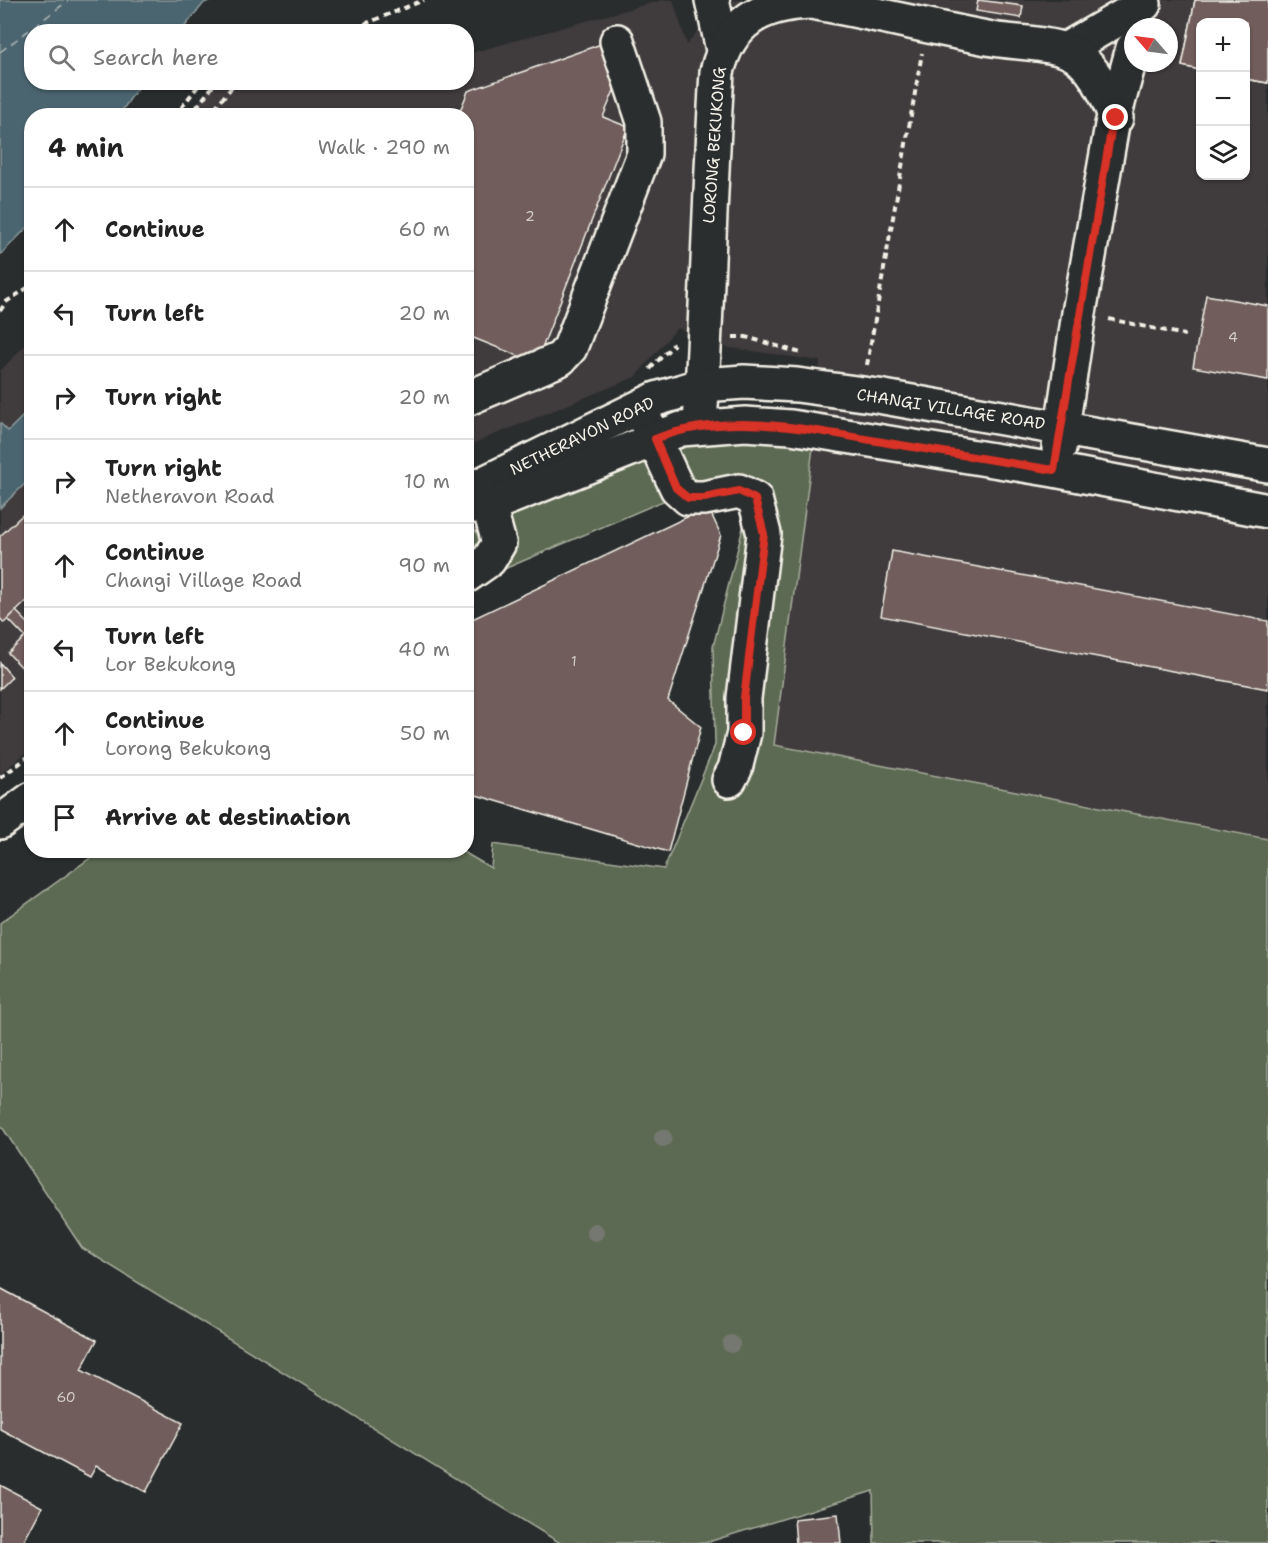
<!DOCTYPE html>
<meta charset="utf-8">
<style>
:root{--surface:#fff;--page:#f6f6f6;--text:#222;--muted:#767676;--line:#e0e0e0}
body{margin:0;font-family:"Shantell Sans",sans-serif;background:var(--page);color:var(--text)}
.controls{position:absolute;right:18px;top:18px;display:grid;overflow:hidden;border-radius:12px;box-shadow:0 2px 4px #0004}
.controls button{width:54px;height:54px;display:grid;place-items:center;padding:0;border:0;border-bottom:2px solid var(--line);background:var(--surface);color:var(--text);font:30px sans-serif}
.compass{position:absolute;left:1124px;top:18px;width:54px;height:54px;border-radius:50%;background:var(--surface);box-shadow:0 2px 4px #0004;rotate:298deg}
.stop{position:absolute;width:18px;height:18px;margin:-14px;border:4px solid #d93025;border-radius:50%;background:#fff}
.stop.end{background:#d93025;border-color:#fff;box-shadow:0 2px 6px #0008}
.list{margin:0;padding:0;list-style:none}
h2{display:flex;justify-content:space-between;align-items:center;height:78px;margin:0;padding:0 24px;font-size:26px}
h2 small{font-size:20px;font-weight:400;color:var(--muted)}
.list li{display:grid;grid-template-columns:39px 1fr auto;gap:18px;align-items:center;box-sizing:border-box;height:84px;padding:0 24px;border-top:2px solid var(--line)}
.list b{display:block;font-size:22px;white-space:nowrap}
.list p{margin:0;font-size:20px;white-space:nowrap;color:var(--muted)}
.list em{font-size:20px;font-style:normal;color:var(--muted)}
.icon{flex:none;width:33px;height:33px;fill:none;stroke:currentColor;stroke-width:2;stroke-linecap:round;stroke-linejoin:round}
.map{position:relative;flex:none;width:1268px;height:1543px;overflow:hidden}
.search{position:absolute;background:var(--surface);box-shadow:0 2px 4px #0004;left:24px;top:24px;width:450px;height:66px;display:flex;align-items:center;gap:15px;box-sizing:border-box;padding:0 21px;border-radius:24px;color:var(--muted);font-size:22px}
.panel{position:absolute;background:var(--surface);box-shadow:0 2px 4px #0004;left:24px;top:108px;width:450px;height:750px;border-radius:24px}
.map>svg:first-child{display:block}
</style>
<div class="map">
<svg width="1268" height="1543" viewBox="0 0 1268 1543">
<rect width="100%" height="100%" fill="#2a2d2e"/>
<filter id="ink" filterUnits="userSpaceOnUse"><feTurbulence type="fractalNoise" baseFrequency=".0167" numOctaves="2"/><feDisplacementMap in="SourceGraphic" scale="12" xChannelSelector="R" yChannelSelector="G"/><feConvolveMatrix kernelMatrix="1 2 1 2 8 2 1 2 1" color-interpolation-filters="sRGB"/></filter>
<g filter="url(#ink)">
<g fill="#3f3b3c" fill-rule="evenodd">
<path d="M662,0H673L687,45L720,0H1268V839L773,745L814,440L820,361L724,347L677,328L635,377L467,446L466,116H188L214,83L466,82L467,54ZM1200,22H1246V176H1200ZM1133,27H1169V63H1133Z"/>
<polygon points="31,339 31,749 0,774 0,371"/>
</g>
<polygon fill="#5d6b53" stroke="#a8ae9e" stroke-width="1.5" points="716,428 814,440 774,745 1268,839 1268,1543 874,1543 873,1491 705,1543 560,1543 82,1248 0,1124 0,923 100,851 460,850 491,868 493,844 664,869 715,745 713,647 750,500 712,480 467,585 467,535 663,442"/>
<g fill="#4b656f" stroke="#8f9d9f" stroke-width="1.5">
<polygon points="0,0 211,0 204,3 181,31 32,32 32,82 141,83 119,115 32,116 31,224 0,255"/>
<polygon points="31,408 31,478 0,508 0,423 8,431"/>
</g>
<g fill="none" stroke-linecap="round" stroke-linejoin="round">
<polyline stroke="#b0b9b8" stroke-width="1.5" stroke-dasharray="8 6" stroke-linecap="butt" points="0,52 69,0"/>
</g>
<g fill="#705d5c" stroke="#f4f1e8" stroke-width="1.5">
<polygon points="978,0 1023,6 1021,18 976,11"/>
<polygon points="1195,0 1268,0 1268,83 1246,79 1246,22 1200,22 1200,70 1182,66"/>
<polygon points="1195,0 1268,0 1268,83 1246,79 1246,22 1200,22 1200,70 1182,66"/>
<polygon points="604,43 618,81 603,117 628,127 541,351 526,359 466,335 466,116 458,116 468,91"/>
<polygon points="1206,295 1268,306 1268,380 1193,367"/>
<polygon points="32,506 32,596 4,623 0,618 0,536"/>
<polygon points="708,507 721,535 668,700 701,727 668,852 466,792 466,622"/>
<polygon points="892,551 1268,621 1268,689 881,616"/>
<polygon points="16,611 32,627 32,678 8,653 25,637 8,619"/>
<polygon points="0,663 12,677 0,689"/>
<polygon points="0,1288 97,1340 81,1370 183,1423 146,1492 96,1466 90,1477 0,1429"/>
<polygon points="0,1485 42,1507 23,1543 0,1543"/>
<polygon points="838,1514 841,1543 796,1543 794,1519"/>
</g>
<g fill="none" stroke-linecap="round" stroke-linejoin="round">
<defs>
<g id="minor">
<polyline points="712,0 723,50"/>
<polyline points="1065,50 1144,4"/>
<polyline points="466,399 560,359 570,348 644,154 644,122 617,41"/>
<polyline points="645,419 677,488 688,498 704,498 739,491 755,499 764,534 744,698 744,733 735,769 729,780"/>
<path d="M700,425C707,308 710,190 717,72C730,21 760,4 811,2C870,12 928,27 987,38C1010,43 1043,42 1065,50C1092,60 1106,93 1116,118"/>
<polyline points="1059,448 1079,313 1112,125 1133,48"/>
<polyline points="466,498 476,487 656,399 703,385 744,382 797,385 878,396 1268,465"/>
<polyline points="466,506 488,506 681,429 745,424 791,427 1054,470 1268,511"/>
<polyline points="466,576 489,560 499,543 492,517 477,489"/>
<polyline points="0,822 32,799"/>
</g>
</defs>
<use href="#minor" stroke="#f4f1e8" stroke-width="38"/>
<g stroke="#f4f1e8" stroke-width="4" stroke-dasharray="6 4.5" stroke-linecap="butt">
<polyline points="345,32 424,0"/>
<polyline points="175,116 201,82"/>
<polyline points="190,116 216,82"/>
<polyline points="208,116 236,82"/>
<polyline points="0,311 6,302 32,285"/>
<polyline points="1109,319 1185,335"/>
<polyline points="733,337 746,337 801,353"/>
<polyline points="867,365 922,53"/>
<polyline points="650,369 674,344"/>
<polyline points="0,778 32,754"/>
</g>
<use href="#minor" stroke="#2a2d2e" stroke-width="33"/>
</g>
<g fill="#74786f">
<circle cx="663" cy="1138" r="9"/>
<circle cx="595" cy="1232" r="9"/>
<circle cx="731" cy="1344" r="9"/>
</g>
</g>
<g fill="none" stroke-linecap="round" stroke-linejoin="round" filter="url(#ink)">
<path stroke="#d93025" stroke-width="8" d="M744,733V698L764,534L755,499L739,491L704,498H688L676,488L655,439C730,410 811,430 888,443C943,452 999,461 1054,470L1112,125L1116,118"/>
</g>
<g text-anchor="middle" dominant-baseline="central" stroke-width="5" stroke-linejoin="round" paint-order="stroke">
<g font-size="14" fill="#d3ccc5">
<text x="530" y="216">2</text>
<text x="1233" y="337">4</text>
<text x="574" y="661">1</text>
<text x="66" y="1397">60</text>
</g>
<g font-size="16" fill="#f4f1e8" stroke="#2a2d2e">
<text transform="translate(714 145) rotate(-86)">LORONG BEKUKONG</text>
<text transform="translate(951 409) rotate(9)">CHANGI VILLAGE ROAD</text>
<text transform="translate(582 436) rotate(-26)">NETHERAVON ROAD</text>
</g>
</g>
</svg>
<div class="controls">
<button>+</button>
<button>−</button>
<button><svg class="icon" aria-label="layers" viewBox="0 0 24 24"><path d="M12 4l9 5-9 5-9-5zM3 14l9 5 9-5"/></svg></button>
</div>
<svg class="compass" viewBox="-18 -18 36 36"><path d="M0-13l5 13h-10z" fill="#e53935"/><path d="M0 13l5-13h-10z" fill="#767676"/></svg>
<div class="stop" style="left:744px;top:733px"></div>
<div class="stop end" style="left:1116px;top:118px"></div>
<div class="search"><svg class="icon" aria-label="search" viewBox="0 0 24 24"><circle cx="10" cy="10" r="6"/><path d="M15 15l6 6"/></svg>Search here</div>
<section class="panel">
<h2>4 min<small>Walk · 290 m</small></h2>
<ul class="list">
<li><svg class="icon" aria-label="ahead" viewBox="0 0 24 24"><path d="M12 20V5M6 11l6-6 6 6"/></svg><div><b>Continue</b></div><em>60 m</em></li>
<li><svg class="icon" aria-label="left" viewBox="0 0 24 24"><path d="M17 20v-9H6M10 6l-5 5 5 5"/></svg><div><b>Turn left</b></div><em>20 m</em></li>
<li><svg class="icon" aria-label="right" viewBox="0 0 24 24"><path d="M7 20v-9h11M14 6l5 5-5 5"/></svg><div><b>Turn right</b></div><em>20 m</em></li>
<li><svg class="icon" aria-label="right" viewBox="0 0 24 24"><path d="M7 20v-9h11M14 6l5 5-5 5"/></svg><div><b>Turn right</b><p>Netheravon Road</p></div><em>10 m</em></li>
<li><svg class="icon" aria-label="ahead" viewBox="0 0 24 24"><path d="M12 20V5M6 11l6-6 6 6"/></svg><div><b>Continue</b><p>Changi Village Road</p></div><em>90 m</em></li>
<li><svg class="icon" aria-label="left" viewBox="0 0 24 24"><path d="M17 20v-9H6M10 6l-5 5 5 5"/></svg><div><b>Turn left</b><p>Lor Bekukong</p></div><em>40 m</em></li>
<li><svg class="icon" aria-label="ahead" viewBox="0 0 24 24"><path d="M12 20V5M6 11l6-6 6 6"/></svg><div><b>Continue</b><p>Lorong Bekukong</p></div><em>50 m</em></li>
<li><svg class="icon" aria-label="arrive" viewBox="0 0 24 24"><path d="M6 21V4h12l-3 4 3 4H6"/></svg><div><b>Arrive at destination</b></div></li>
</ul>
</section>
</div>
